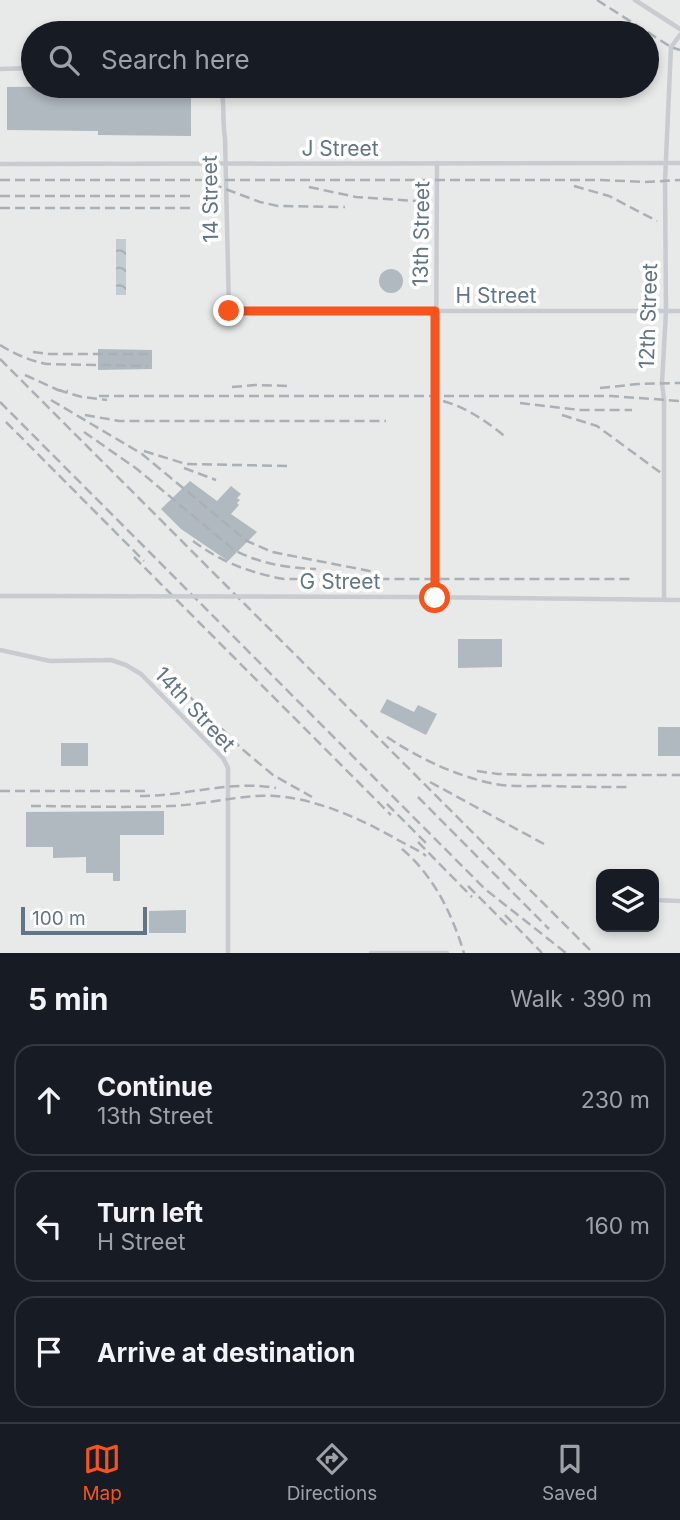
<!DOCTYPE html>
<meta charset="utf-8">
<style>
:root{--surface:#171b24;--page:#20242c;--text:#f1f3f6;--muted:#9ea1a6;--line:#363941;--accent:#f6541c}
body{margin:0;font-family:Inter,sans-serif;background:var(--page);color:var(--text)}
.controls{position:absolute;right:21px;bottom:21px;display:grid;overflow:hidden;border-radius:14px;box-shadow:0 4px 10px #0003}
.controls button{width:63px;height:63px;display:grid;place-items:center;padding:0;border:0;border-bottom:2px solid var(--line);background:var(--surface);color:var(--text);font:35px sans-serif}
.scale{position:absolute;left:21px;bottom:18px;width:126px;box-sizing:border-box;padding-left:7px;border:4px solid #627586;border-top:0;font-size:19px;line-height:24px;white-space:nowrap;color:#627586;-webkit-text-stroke:5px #fff;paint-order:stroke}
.stop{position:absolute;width:21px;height:21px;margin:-16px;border:5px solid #f6541c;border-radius:50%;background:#fff}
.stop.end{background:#f6541c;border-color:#fff;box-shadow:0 2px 7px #0008}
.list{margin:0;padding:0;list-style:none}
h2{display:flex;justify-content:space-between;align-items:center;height:91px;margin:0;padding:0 28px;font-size:30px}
h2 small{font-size:23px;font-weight:400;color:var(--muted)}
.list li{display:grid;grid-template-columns:46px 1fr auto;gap:21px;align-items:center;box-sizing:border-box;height:112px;margin:0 14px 14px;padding:0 14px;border:2px solid var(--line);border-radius:21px}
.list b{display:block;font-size:26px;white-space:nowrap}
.list p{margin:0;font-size:23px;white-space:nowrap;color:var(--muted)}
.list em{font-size:23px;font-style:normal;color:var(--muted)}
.icon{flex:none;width:38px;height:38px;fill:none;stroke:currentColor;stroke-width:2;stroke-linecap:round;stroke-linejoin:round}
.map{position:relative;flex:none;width:680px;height:953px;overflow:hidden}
.search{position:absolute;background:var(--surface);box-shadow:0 4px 10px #0003;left:21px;right:21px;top:21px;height:77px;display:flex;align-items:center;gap:18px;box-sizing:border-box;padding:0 24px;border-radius:38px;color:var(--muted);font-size:26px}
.sheet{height:469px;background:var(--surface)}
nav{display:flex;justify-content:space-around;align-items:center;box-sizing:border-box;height:98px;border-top:2px solid var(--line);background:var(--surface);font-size:19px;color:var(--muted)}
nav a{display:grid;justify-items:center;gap:4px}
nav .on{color:var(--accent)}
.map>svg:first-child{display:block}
</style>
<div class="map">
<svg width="680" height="953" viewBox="0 0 680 953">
<defs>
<pattern id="water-waves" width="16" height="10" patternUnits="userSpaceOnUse" patternTransform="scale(1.75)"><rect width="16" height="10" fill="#c2cdd2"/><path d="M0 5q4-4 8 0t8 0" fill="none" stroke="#a1abb0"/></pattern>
</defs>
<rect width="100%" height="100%" fill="#fafaf8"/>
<path fill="#e8e9e9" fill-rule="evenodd" d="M0,0H680V953H0ZM33,33H647V86H33ZM601,874H654V927H601Z"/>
<rect fill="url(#water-waves)" x="116" y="239" width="10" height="56"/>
<g fill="#b0b9c0">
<polygon points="94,86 191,86 191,136 98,135 98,131 7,130 7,87"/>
<circle cx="391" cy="281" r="12"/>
<polygon points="98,349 152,350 152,369 98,370"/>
<polygon points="190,481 217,501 231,486 241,494 237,498 240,500 237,503 239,505 231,514 257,532 228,561 181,529 161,509"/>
<polygon points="458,639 502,639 502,667 458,668"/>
<polygon points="387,699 414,712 418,705 437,714 426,735 380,712"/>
<rect x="658" y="727" width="22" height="29"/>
<rect x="61" y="743" width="27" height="23"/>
<polygon points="164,811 164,835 120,835 120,881 113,881 113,873 86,873 86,857 53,858 53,847 26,847 26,812"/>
<polygon points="186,910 186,933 149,933 149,911"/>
</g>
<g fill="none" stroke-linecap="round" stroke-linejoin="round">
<g stroke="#c8ccd0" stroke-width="4.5">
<polyline points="635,0 680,29"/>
<polyline points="0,69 33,68"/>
<path d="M221,86C225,102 222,121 225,138L229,311H680"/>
<polyline points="0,164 680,163"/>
<polyline points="0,596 49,596"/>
<polyline points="412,597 680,600"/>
<polyline points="435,598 437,163"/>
<polyline points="664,600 664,400 662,383 666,311 665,181 671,47 680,35"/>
<polyline points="0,650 50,661 111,660 126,665 141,674 223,758 228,768 228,953"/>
<polyline points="654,900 680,901"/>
<polyline points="371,953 447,953"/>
</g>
<g stroke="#a9b0b6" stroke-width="2.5" stroke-dasharray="10 5" stroke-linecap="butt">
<polyline points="597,0 671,47 680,50"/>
<polyline points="0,180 601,180 645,182 680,180"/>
<polyline points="212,184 260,202 278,206 345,207"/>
<polyline points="574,186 609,196 657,221"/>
<polyline points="309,187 356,197 416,201"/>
<polyline points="0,196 195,196"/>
<polyline points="0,208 195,208"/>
<path d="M0,345C15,354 30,361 47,364L148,366"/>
<polyline points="33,352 49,354 148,354"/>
<polyline points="0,359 593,953"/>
<polyline points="25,375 58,390 68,391"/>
<polyline points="232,387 255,385 291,386"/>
<polyline points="600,388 638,384 680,383"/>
<polyline points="58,390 82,397 107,400"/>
<polyline points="99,396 611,396 680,401"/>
<polyline points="51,400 142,454 247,541 272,552 375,572"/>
<path d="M443,401C468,408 487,422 507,438"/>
<polyline points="0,402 485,889 566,953"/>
<polyline points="520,403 580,410 632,410"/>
<polyline points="85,415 119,421 386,421"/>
<polyline points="562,415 597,426 661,473"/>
<polyline points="6,422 144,561"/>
<path d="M84,432L137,469L234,550C261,564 287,568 316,569"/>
<polyline points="144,451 186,464 289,466"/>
<polyline points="184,468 216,480"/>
<path d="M193,541C221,562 250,573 284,579H632"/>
<polyline points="134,557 391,815"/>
<polyline points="179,686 242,749 273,775 312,797"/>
<path d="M387,737C420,759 456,776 495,784C512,787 531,786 548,786C575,787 602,787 629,787"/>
<polyline points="477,771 498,774 536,775 680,775"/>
<polyline points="430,782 544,844"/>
<polyline points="0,791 149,791"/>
<path d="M140,796C186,796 230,780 276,788"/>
<polyline points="418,797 549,929"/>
<polyline points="387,804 429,846"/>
<path d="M31,806C77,806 124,808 170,806C199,805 227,798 256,796C305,793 356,816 398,840C407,845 417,849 426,856"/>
<polyline points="418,842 472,897"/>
<path d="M402,849C434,876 452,914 464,953"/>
<polyline points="468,886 508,926"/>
<polyline points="505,915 542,953"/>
</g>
<polyline stroke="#c8ccd0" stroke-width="4.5" points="49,596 412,597"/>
</g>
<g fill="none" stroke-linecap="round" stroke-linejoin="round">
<polyline stroke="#f6541c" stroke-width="9" points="229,311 435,311 435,598"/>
</g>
<g text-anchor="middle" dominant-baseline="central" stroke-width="7" stroke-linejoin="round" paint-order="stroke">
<g font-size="21" fill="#627586" stroke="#fff">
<text x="340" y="148">J Street</text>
<text transform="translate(210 199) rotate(-91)">14 Street</text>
<text transform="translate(421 234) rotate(-89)">13th Street</text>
<text x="496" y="295">H Street</text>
<text transform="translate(648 316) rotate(-88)">12th Street</text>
<text x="340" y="581">G Street</text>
<text transform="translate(195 709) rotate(47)">14th Street</text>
</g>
</g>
</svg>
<div class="controls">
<button><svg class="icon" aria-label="layers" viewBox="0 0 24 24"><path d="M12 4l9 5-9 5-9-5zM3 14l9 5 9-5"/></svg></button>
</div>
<div class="scale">100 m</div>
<div class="stop" style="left:435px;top:598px"></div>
<div class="stop end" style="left:229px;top:311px"></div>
<div class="search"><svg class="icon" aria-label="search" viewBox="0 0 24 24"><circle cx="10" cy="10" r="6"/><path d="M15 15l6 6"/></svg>Search here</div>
</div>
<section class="sheet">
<h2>5 min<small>Walk · 390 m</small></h2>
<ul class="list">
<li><svg class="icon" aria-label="ahead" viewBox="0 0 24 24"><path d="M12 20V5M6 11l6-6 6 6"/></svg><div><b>Continue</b><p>13th Street</p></div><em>230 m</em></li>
<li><svg class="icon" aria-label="left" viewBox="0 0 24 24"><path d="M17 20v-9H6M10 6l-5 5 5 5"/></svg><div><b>Turn left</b><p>H Street</p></div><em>160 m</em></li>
<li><svg class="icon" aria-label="arrive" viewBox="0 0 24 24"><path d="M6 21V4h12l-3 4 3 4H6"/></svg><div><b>Arrive at destination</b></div></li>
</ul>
</section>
<nav>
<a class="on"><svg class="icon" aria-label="map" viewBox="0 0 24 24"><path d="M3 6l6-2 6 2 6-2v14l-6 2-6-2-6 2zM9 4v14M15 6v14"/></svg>Map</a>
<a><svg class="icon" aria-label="directions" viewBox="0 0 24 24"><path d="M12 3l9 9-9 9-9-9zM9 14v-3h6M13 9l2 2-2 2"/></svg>Directions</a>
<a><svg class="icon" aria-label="saved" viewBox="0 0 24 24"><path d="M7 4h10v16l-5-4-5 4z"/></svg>Saved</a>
</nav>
